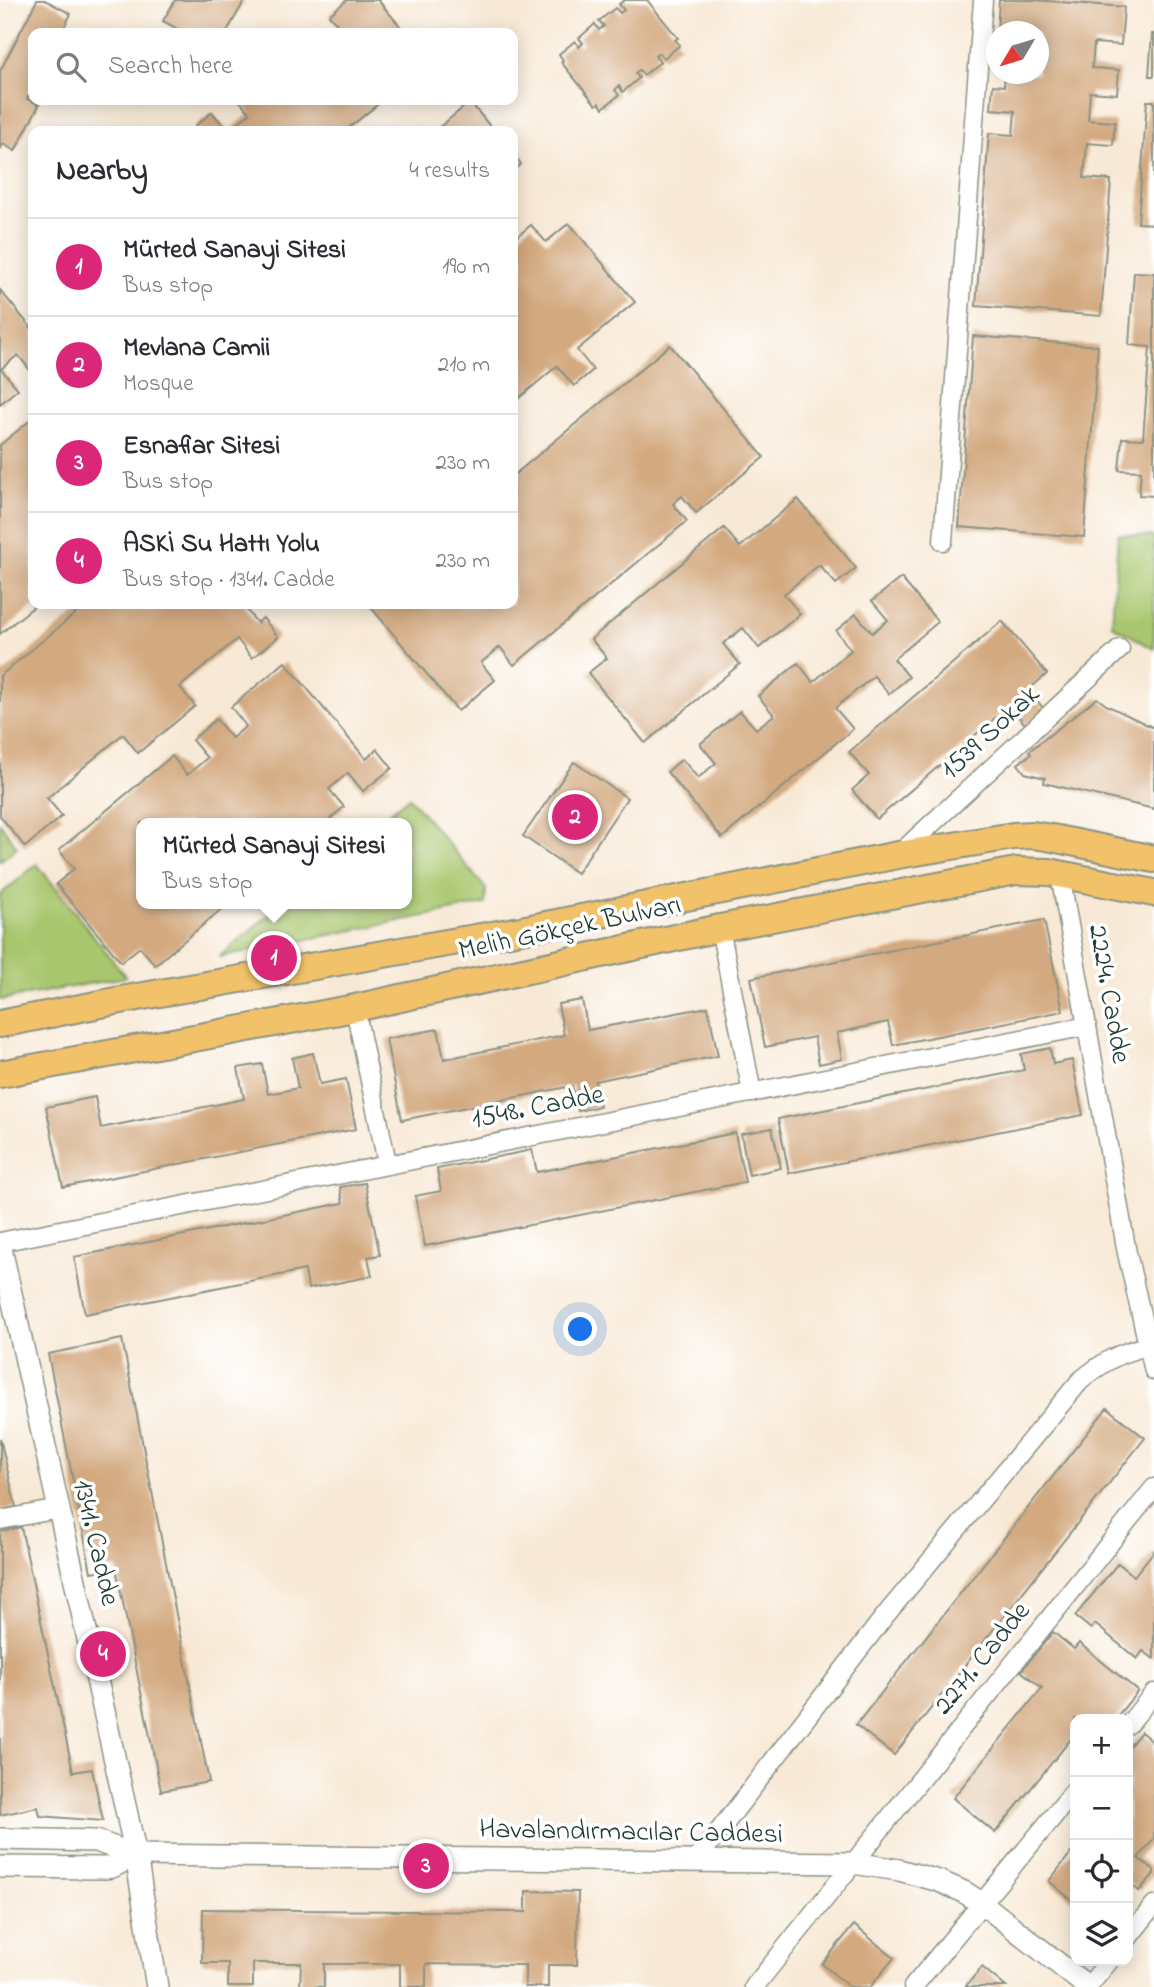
<!DOCTYPE html>
<meta charset="utf-8">
<style>
:root{--surface:#fff;--page:#f2f2f3;--text:#2b2b33;--muted:#7c7c81;--line:#e1e1e2;--accent:#db2777}
body{margin:0;font-family:"Indie Flower",sans-serif;background:var(--page);color:var(--text)}
.controls{position:absolute;right:21px;bottom:21px;display:grid;overflow:hidden;border-radius:14px;box-shadow:0 4px 18px #0003}
.controls button{width:63px;height:63px;display:grid;place-items:center;padding:0;border:0;border-bottom:2px solid var(--line);background:var(--surface);color:var(--text);font:35px sans-serif}
.compass{position:absolute;left:986px;top:21px;width:63px;height:63px;border-radius:50%;background:var(--surface);box-shadow:0 4px 18px #0003;rotate:232deg}
.you{position:absolute;left:581px;top:1330px;width:24px;height:24px;margin:-18px;border:5px solid #fff;border-radius:50%;background:#1a73e8;box-shadow:0 0 0 10px #1a73e833}
.badge{display:grid;place-items:center;width:46px;height:46px;border-radius:50%;background:var(--accent);color:#fff;font-size:23px;font-weight:700}
.pin{position:absolute;translate:-50% -50%;border:4px solid #fff;box-shadow:0 2px 7px #0006}
.popup{position:absolute;left:136px;top:818px;width:276px;height:91px;box-sizing:border-box;display:grid;place-content:center;border-radius:14px;background:var(--surface);filter:drop-shadow(0 2px 5px #0005);font-size:23px;white-space:nowrap;color:var(--muted)}
.popup b{font-size:26px;color:var(--text)}
.popup::after{content:'';position:absolute;left:50%;top:100%;margin-left:-14px;border:14px solid transparent;border-top-color:var(--surface)}
.list{margin:0;padding:0;list-style:none}
h2{display:flex;justify-content:space-between;align-items:center;height:91px;margin:0;padding:0 28px;font-size:30px}
h2 small{font-size:23px;font-weight:400;color:var(--muted)}
.list li{display:grid;grid-template-columns:46px 1fr auto;gap:21px;align-items:center;box-sizing:border-box;height:98px;padding:0 28px;border-top:2px solid var(--line)}
.list b{display:block;font-size:26px;white-space:nowrap}
.list p{margin:0;font-size:23px;white-space:nowrap;color:var(--muted)}
.list em{font-size:23px;font-style:normal;color:var(--muted)}
.icon{flex:none;width:38px;height:38px;fill:none;stroke:currentColor;stroke-width:2;stroke-linecap:round;stroke-linejoin:round}
.map{position:relative;flex:none;width:1154px;height:1987px;overflow:hidden}
.search{position:absolute;background:var(--surface);box-shadow:0 4px 18px #0003;left:28px;top:28px;width:490px;height:77px;display:flex;align-items:center;gap:18px;box-sizing:border-box;padding:0 24px;border-radius:14px;color:var(--muted);font-size:26px}
.panel{position:absolute;background:var(--surface);box-shadow:0 4px 18px #0003;left:28px;top:126px;width:490px;height:483px;border-radius:14px}
.map>svg:first-child{display:block}
</style>
<div class="map">
<svg width="1154" height="1987" viewBox="0 0 1154 1987">
<rect width="100%" height="100%" fill="#fff"/>
<filter id="ink" filterUnits="userSpaceOnUse"><feTurbulence type="fractalNoise" baseFrequency=".0143" numOctaves="2"/><feDisplacementMap in="SourceGraphic" scale="14" xChannelSelector="R" yChannelSelector="G"/><feConvolveMatrix kernelMatrix="1 2 1 2 8 2 1 2 1" color-interpolation-filters="sRGB"/></filter>
<filter id="wash" filterUnits="userSpaceOnUse"><feTurbulence type="fractalNoise" baseFrequency=".00686" numOctaves="4" result="noise"/><feDisplacementMap in="SourceGraphic" scale="28" xChannelSelector="R" yChannelSelector="G"/><feGaussianBlur stdDeviation="1.57" result="paint"/><feColorMatrix in="noise" values="0 0 0 0 0 0 0 0 0 0 0 0 0 0 0 0 0 1.4 0 .05"/><feComposite in="paint" operator="in"/></filter>
<g filter="url(#wash)">
<rect width="100%" height="100%" fill="#f8e9d6"/>
<g fill="#a8c66d" stroke="#648250" stroke-width="2">
<polygon points="1118,534 1154,537 1154,649 1112,625"/>
<polygon points="409,797 486,889 485,904 219,957 282,904 407,904 407,823 377,823"/>
<polygon points="0,823 17,847 0,861"/>
<polygon points="37,864 126,977 0,1000 0,895"/>
</g>
<g id="blocks">
<g fill="#d3a97f">
<polygon points="37,0 45,0 71,14 61,33 33,33 33,87 27,99 39,105 15,151 3,144 0,150 0,71"/>
<polygon points="175,0 245,0 226,33 185,33 163,21"/>
<polygon points="347,0 378,0 406,33 345,33 329,15"/>
<polygon points="625,0 647,0 678,38 675,40 680,45 664,58 659,53 655,56 660,62 644,75 639,70 635,73 639,78 623,92 619,86 615,90 619,95 603,108 599,103 596,105 561,62 563,60 559,54 575,41 579,47 583,43 579,38 595,24 599,30 604,26 599,21 615,8 620,13 624,10 619,4"/>
<polygon points="999,0 1034,0 1124,7 1121,45 1094,43 1092,68 1119,70 1117,94 1090,92 1088,120 1115,122 1113,145 1087,143 1084,178 1111,180 1101,316 976,306 989,133 1013,135 1015,111 991,109 993,85 1004,86 1005,74 1038,74 1038,32 997,32"/>
<polygon points="1152,34 1154,34 1154,76 1149,76"/>
<polygon points="239,100 383,100 345,131 200,131 195,126 212,112 228,131 250,113"/>
<polygon points="1147,101 1154,101 1154,224 1138,223"/>
<polygon points="470,102 494,131 435,131"/>
<polygon points="513,154 521,164 513,171"/>
<polygon points="569,223 635,302 577,350 593,370 574,386 557,366 513,403 513,240 531,225 546,242"/>
<polygon points="1134,272 1154,273 1154,496 1139,495 1141,471 1119,470 1122,438 1143,439 1150,347 1129,345"/>
<polygon points="0,290 33,330 33,374 18,355 1,369 18,389 0,404"/>
<polygon points="973,336 1098,346 1084,537 959,527"/>
<polygon points="670,345 764,457 696,513 682,496 673,504 687,521 514,665 500,647 481,663 495,680 458,711 368,604 513,604 513,476"/>
<polygon points="33,418 32,577 33,604 37,604 0,634 0,445"/>
<polygon points="798,499 856,568 836,584 819,565 784,594 800,614 759,648 743,628 723,644 740,664 645,743 588,673 607,658 591,639 724,528 740,547"/>
<polygon points="901,578 938,622 894,659 909,677 889,694 874,676 835,708 853,729 722,838 667,772 682,759 698,778 716,763 700,744 740,711 756,729 774,715 758,696 798,663 813,682 851,650 836,631 856,614 872,633 888,620 872,601"/>
<polygon points="87,604 110,604 115,610 123,604 242,604 257,623 263,618 278,637 252,658 237,639 180,687 195,706 138,753 123,734 47,798 62,816 25,847 0,816 0,676"/>
<polygon points="1002,621 1047,674 1028,690 1044,709 1026,725 1009,706 877,819 852,790 869,775 849,752"/>
<polygon points="285,662 366,759 377,749 392,768 363,791 348,773 329,789 344,807 325,823 141,823 141,904 228,904 155,965 140,947 121,962 56,884 74,869 59,850 172,756 187,775 207,758 192,740 216,719 232,738 246,726 231,707"/>
<polygon points="1097,698 1106,705 1154,728 1154,809 1044,783 1045,778 1025,773 1018,764 1031,754 1029,751"/>
<polygon points="574,762 627,798 577,873 523,836"/>
<polygon points="1044,920 1063,1011 893,1045 888,1022 837,1033 842,1059 819,1064 814,1037 765,1047 751,978"/>
<polygon points="582,1000 588,1030 708,1007 718,1056 595,1081 600,1106 578,1111 572,1086 402,1120 386,1039 438,1029 444,1059 564,1035 558,1004"/>
<polygon points="1050,1048 1053,1064 1072,1060 1083,1115 789,1173 778,1119 1024,1070 1021,1054"/>
<polygon points="313,1053 320,1084 346,1079 356,1129 63,1187 46,1107 95,1097 101,1128 244,1099 238,1068 262,1064 268,1094 298,1088 292,1058"/>
<polygon points="772,1128 781,1168 749,1175 741,1134"/>
<polygon points="735,1133 745,1182 425,1246 415,1196 441,1191 437,1169 532,1150 537,1172"/>
<polygon points="365,1183 380,1255 368,1257 372,1276 308,1289 305,1270 85,1314 74,1257 343,1203 340,1187"/>
<polygon points="122,1339 209,1782 161,1791 116,1568 91,1572 48,1354"/>
<polygon points="1107,1408 1145,1438 894,1755 856,1725"/>
<polygon points="0,1438 16,1507 0,1510"/>
<polygon points="21,1527 73,1772 92,1769 103,1821 40,1816 38,1807 0,1815 0,1532"/>
<polygon points="1154,1551 1154,1659 1143,1651 1137,1659 1095,1624 1091,1629 1075,1616 1118,1563 1134,1576"/>
<polygon points="1053,1632 1074,1649 1079,1643 1138,1691 1115,1719 1075,1719 1075,1734 995,1833 953,1798 1042,1688 1021,1671"/>
<polygon points="1141,1732 1154,1743 1154,1839 1138,1858 1154,1870 1154,1874 1139,1891 1128,1882 1128,1784 1130,1782 1128,1780 1128,1748"/>
<polygon points="1075,1848 1075,1903 1049,1881"/>
<polygon points="526,1891 578,1892 577,1965 548,1965 548,1987 525,1987 525,1965 426,1964 426,1987 400,1987 400,1964 324,1964 324,1987 300,1987 301,1963 253,1963 253,1987 228,1987 228,1963 202,1963 203,1909 526,1912"/>
<polygon points="854,1925 894,1958 870,1987 849,1987 822,1964"/>
<polygon points="982,1967 1006,1987 965,1987"/>
</g>
</g>
</g>
<g filter="url(#ink)">
<use href="#blocks" fill-opacity="0" stroke="#8c9385" stroke-width="2"/>
<g fill="none" stroke-linecap="round" stroke-linejoin="round">
<defs>
<g id="minor">
<polyline points="943,541 983,0"/>
<polyline points="898,855 1120,649"/>
<polyline points="1060,874 1127,1253 1154,1371"/>
<polyline points="720,928 752,1093"/>
<polyline points="355,1008 387,1163"/>
<polyline points="0,1242 1087,1026"/>
<polyline points="0,1520 59,1509"/>
<polyline points="1128,1725 1154,1693"/>
<path d="M696,1861L884,1617L1080,1381C1103,1362 1118,1353 1147,1346"/>
<polyline points="1128,1938 1154,1905"/>
<polyline points="754,1987 1154,1488"/>
<polyline points="913,1987 1075,1790"/>
<polyline points="1088,1987 1109,1961"/>
</g>
<g id="tertiary">
<polyline points="0,1244 136,1855 157,1987"/>
<polyline points="0,1839 96,1841 136,1855 853,1863 899,1870 939,1881 964,1892 983,1904 1088,1987"/>
<polyline points="0,1867 104,1868 112,1867 136,1855"/>
</g>
<g id="primary">
<polyline points="0,1024 126,999 521,930 898,855 1013,836 1033,835 1052,838 1154,859"/>
<polyline points="0,1074 355,1008 720,928 1016,871 1049,872 1154,893"/>
</g>
</defs>
<use href="#minor" stroke="#8c9385" stroke-width="21"/>
<use href="#tertiary" stroke="#8c9385" stroke-width="24"/>
<use href="#primary" stroke="#8c9385" stroke-width="30"/>
<use href="#minor" stroke="#fff" stroke-width="18"/>
<use href="#tertiary" stroke="#fff" stroke-width="21"/>
<use href="#primary" stroke="#f2c26a" stroke-width="26"/>
</g>
</g>
<g text-anchor="middle" dominant-baseline="central" stroke-width="7" stroke-linejoin="round" paint-order="stroke">
<g font-size="28" fill="#1f3d34" stroke="#fff">
<text transform="translate(991 733) rotate(-43)">1539 Sokak</text>
<text transform="translate(570 929) rotate(-12)">Melih Gökçek Bulvarı</text>
<text transform="translate(1108 994) rotate(80)">2224. Cadde</text>
<text transform="translate(538 1108) rotate(-11)">1548. Cadde</text>
<text transform="translate(95 1543) rotate(77)">1341. Cadde</text>
<text transform="translate(983 1659) rotate(-51)">2271. Cadde</text>
<text transform="translate(631 1833) rotate(1)">Havalandırmacılar Caddesi</text>
</g>
</g>
</svg>
<div class="controls">
<button>+</button>
<button>−</button>
<button><svg class="icon" aria-label="locate" viewBox="0 0 24 24"><circle cx="12" cy="12" r="6"/><path d="M12 2v4M12 18v4M2 12h4M18 12h4"/></svg></button>
<button><svg class="icon" aria-label="layers" viewBox="0 0 24 24"><path d="M12 4l9 5-9 5-9-5zM3 14l9 5 9-5"/></svg></button>
</div>
<svg class="compass" viewBox="-18 -18 36 36"><path d="M0-13l5 13h-10z" fill="#e53935"/><path d="M0 13l5-13h-10z" fill="#7c7c81"/></svg>
<div class="you"></div>
<div class="pin badge" style="left:274px;top:958px">1</div>
<div class="popup"><b>Mürted Sanayi Sitesi</b>Bus stop</div>
<div class="pin badge" style="left:575px;top:817px">2</div>
<div class="pin badge" style="left:426px;top:1866px">3</div>
<div class="pin badge" style="left:103px;top:1654px">4</div>
<div class="search"><svg class="icon" aria-label="search" viewBox="0 0 24 24"><circle cx="10" cy="10" r="6"/><path d="M15 15l6 6"/></svg>Search here</div>
<section class="panel">
<h2>Nearby<small>4 results</small></h2>
<ul class="list">
<li><span class="badge">1</span><div><b>Mürted Sanayi Sitesi</b><p>Bus stop</p></div><em>190 m</em></li>
<li><span class="badge">2</span><div><b>Mevlana Camii</b><p>Mosque</p></div><em>210 m</em></li>
<li><span class="badge">3</span><div><b>Esnaflar Sitesi</b><p>Bus stop</p></div><em>230 m</em></li>
<li><span class="badge">4</span><div><b>ASKİ Su Hattı Yolu</b><p>Bus stop · 1341. Cadde</p></div><em>230 m</em></li>
</ul>
</section>
</div>
